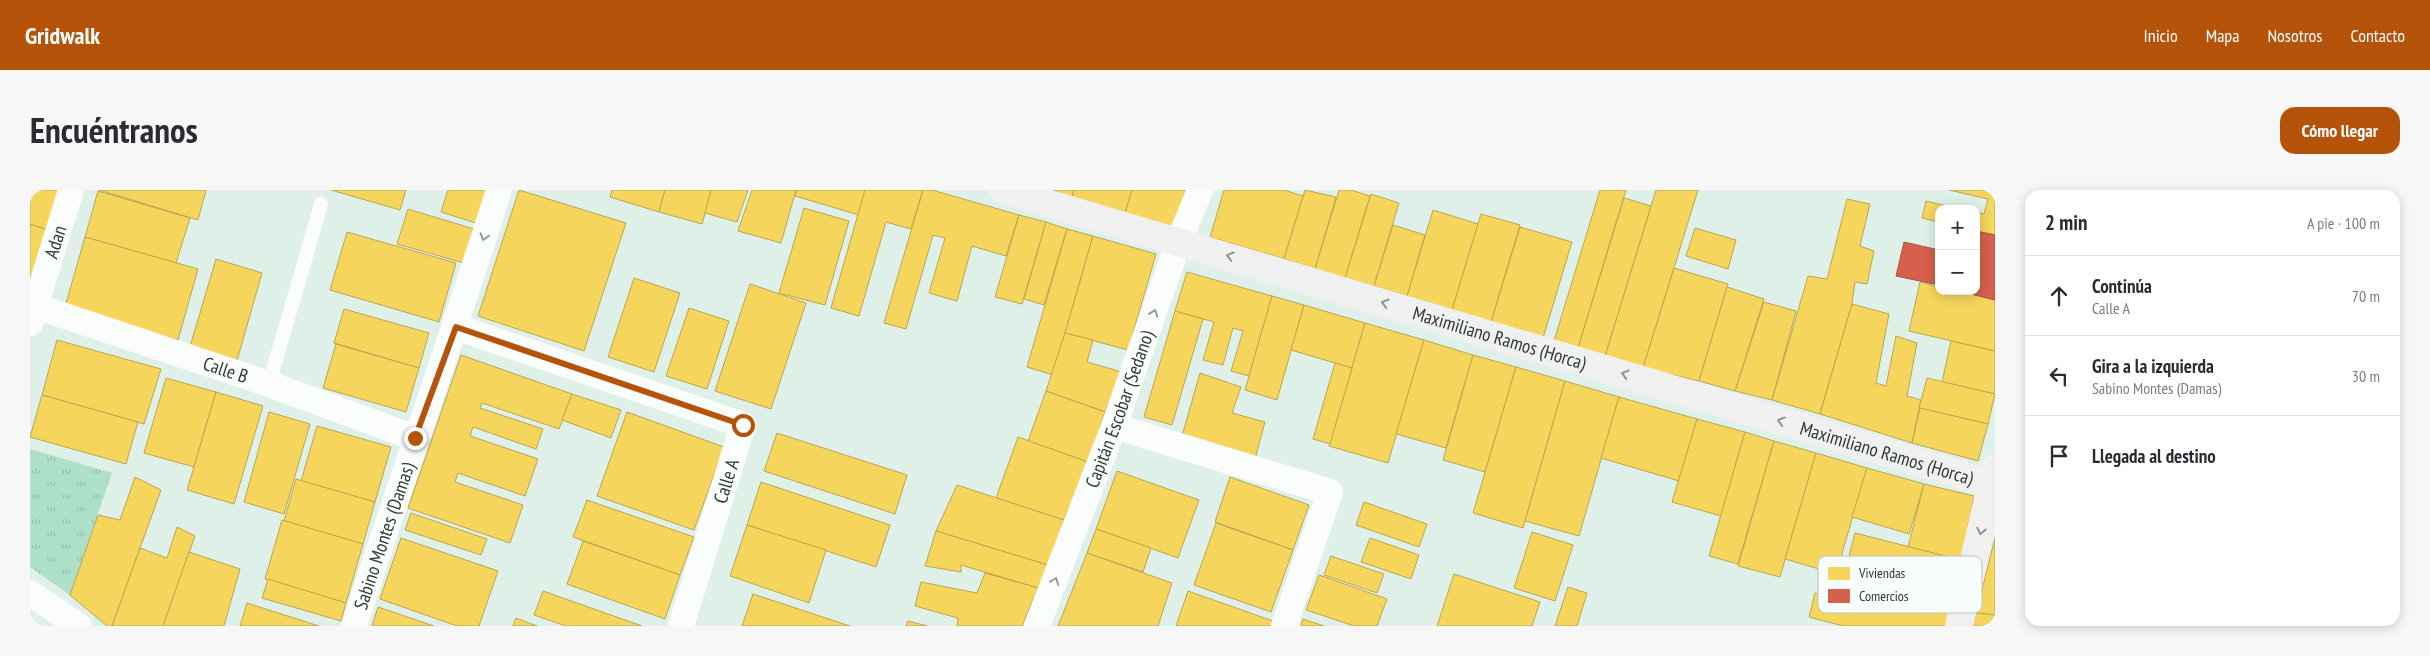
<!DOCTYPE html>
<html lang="es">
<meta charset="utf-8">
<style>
:root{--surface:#fff;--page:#f7f7f7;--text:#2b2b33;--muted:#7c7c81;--line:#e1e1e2;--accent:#b45309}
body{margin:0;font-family:"PT Sans Narrow",sans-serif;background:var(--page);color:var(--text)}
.controls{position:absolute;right:15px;top:15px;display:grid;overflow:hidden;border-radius:10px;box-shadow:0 2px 12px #0003}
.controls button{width:45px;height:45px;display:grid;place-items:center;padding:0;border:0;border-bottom:1px solid var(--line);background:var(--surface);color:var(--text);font:25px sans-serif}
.stop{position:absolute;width:15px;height:15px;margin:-11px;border:4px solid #b45309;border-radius:50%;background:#fff}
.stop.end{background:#b45309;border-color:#fff;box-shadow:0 1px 5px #0008}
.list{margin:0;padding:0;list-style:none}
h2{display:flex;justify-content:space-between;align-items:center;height:65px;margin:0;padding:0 20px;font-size:21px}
h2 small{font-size:16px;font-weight:400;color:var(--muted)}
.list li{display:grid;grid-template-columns:32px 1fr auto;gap:15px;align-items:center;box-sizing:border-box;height:80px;padding:0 20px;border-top:1px solid var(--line)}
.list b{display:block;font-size:19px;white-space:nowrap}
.list p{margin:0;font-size:16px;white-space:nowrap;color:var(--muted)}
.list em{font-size:16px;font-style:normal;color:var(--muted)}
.icon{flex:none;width:28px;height:28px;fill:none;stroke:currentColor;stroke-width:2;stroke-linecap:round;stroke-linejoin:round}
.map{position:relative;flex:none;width:1965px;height:436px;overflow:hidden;border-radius:15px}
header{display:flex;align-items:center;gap:30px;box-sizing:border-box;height:70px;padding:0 25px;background:var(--accent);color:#fff}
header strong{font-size:24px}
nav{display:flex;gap:28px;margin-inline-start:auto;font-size:18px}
.intro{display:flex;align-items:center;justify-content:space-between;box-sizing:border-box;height:120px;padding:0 30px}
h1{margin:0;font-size:35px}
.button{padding:12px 22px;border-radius:15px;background:var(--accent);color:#fff;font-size:18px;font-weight:700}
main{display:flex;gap:30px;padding:0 30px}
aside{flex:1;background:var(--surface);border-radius:15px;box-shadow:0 2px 12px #0003}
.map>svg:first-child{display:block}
</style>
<header>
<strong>Gridwalk</strong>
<nav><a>Inicio</a><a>Mapa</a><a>Nosotros</a><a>Contacto</a></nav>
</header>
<div class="intro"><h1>Encuéntranos</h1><a class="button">Cómo llegar</a></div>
<main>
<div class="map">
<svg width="1965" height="436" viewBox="0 0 1965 436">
<defs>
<pattern id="grass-tufts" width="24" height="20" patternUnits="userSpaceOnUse" patternTransform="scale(1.25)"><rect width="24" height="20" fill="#aee0c9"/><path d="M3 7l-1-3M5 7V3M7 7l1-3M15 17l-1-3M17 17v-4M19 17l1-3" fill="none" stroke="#96c1ad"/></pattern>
</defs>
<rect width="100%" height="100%" fill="#dff0e8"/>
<polygon fill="url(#grass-tufts)" points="0,259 82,283 40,405 0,377"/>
<g fill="#f6d55c" stroke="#baa650">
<polygon points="0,0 30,0 18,40 0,34"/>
<polygon points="69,0 176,0 168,30"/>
<polygon points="301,0 376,0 370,20"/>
<polygon points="418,0 457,0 446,33 411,22"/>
<polygon points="489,0 596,33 554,161 448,126"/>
<polygon points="582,0 635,0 629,22 580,7"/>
<polygon points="635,0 682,0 672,34 629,22"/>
<polygon points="681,0 718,0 707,32 675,23"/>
<polygon points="722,0 766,0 751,53 708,41"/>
<polygon points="767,0 836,0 829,25 765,6"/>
<polygon points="835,0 893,0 881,39 856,32 829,126 801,118"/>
<polygon points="893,0 902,0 989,25 976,66 942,56 927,111 899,103 915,48 903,45 876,139 854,133"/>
<polygon points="1022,0 1044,0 1042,7"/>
<polygon points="1044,0 1102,0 1095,23 1042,7"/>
<polygon points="1102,0 1157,0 1142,38 1095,23"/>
<polygon points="1194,0 1254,0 1273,6 1254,69 1180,47"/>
<polygon points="1275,0 1306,7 1285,79 1254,69"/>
<polygon points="1309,0 1321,0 1340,6 1315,88 1285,79"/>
<polygon points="1570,0 1596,0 1548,158 1524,151"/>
<polygon points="1626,0 1668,0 1613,178 1575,166"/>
<polygon points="1919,0 1965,0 1965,45 1946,41 1946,22 1954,24 1958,9"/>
<polygon points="68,1 160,28 146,73 55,47"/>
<polygon points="1341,4 1369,13 1344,96 1315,88"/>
<polygon points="1594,8 1621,16 1575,166 1548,158"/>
<polygon points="1817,9 1840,14 1830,56 1844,61 1837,94 1825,92 1822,114 1790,224 1742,210 1778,86 1797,89"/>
<polygon points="1896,11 1930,19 1909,19 1909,32 1892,28"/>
<polygon points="774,18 819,31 795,115 749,103"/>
<polygon points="378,19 444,39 434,73 367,54"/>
<polygon points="1403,20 1448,34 1422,120 1377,106"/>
<polygon points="1451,24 1490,35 1461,132 1422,120"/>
<polygon points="989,25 1016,32 992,114 965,107"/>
<polygon points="1016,32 1037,39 1014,115 994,109"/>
<polygon points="0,34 18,40 0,94"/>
<polygon points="1363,35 1395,45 1377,106 1344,96"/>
<polygon points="1490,37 1542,52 1513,148 1461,132"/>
<polygon points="1665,38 1706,50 1698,79 1656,66"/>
<polygon points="1037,39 1063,46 1023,185 997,177"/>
<polygon points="317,42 426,73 409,132 300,100"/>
<polygon points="1063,46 1126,64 1098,160 1035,143"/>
<polygon points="55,47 168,79 148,150 35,117"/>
<polygon points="186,69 232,83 206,174 159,160"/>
<polygon points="1644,78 1698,94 1669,191 1613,178"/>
<polygon points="1157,82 1242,106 1219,186 1201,181 1213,141 1203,138 1193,175 1173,170 1184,132 1145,121"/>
<polygon points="604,88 650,103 624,182 578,167"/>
<polygon points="1890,92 1909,97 1909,101 1928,101 1965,110 1965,161 1879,141"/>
<polygon points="720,94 776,113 741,219 685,201"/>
<polygon points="1697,97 1734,109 1705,201 1669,191"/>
<polygon points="1242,106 1274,115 1247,210 1215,200"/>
<polygon points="1734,112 1766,121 1742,210 1705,201"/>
<polygon points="1822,114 1859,124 1846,193 1856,196 1866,146 1887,153 1877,206 1891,210 1882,253 1790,224"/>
<polygon points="1274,115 1335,133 1322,178 1261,160"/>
<polygon points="659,118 699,131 677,199 636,186"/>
<polygon points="314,119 399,143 389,178 304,153"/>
<polygon points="1145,121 1173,129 1142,235 1114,227"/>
<polygon points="1335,133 1394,150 1358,273 1299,256"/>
<polygon points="1035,143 1063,150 1057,172 1092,182 1075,222 1016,201"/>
<polygon points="27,150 131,179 114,234 12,205"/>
<polygon points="1394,150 1443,165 1416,258 1366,244"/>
<polygon points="1921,151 1965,161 1965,204 1912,192"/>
<polygon points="306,154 389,178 376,222 293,198"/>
<polygon points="431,165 542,204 529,239 452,213 450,218 513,239 506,259 443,237 440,246 508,269 495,306 428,283 425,292 493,315 480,353 378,318"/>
<polygon points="1443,165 1486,177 1455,282 1413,270"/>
<polygon points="1305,173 1322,178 1300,254 1283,249"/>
<polygon points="1486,177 1535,191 1493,338 1443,323"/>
<polygon points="1170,183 1211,197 1202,223 1235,232 1225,269 1152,246"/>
<polygon points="136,188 186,202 164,277 114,263"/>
<polygon points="1897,188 1965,204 1958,234 1889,218"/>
<polygon points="1535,191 1589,207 1549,346 1495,331"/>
<polygon points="1016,201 1075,222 1058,272 998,251"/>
<polygon points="186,202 233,216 204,314 157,300"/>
<polygon points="542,204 591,220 581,248 532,230"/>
<polygon points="12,205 108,232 96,274 0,247"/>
<polygon points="1589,207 1667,229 1649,291 1571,268"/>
<polygon points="1890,218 1958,234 1948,271 1882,253"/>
<polygon points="239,222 280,234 254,324 214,312"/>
<polygon points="597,222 694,257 664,340 567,306"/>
<polygon points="1667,229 1715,242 1691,326 1642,312"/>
<polygon points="287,236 361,257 345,312 271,291"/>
<polygon points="1715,242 1744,251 1708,374 1679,366"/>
<polygon points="747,243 877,285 865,324 734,281"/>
<polygon points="988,247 1058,272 1034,330 966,308"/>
<polygon points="1744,251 1786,263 1750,387 1708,376"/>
<polygon points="1786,263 1837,278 1806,384 1755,369"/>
<polygon points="1837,278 1894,294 1879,344 1822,327"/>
<polygon points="1087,281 1169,310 1148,368 1066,339"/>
<polygon points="105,287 131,300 82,436 77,436 40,405 68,325 90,330"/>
<polygon points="1200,287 1279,315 1263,360 1185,332"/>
<polygon points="266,289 345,312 333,354 254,331"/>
<polygon points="731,292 860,335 846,377 717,335"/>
<polygon points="1894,294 1944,306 1931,370 1878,357"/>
<polygon points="927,295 1034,330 1018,375 906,341"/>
<polygon points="557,310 664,347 650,385 543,347"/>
<polygon points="1334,312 1397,334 1389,357 1326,335"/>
<polygon points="381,323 457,349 451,365 375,340"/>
<polygon points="252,330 333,354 316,413 235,389"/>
<polygon points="1186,333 1263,360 1241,422 1164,395"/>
<polygon points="717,335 796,360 779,413 700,386"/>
<polygon points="147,337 165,346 133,436 82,436 110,358 137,368"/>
<polygon points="1066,339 1121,358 1113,382 1057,363"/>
<polygon points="906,341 1018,375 1008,398 931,375 931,382 895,376"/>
<polygon points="1502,342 1543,355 1525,411 1484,398"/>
<polygon points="1825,343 1931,370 1923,401 1817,374"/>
<polygon points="371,348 468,381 449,436 427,436 350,409"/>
<polygon points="1340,348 1389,365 1381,389 1331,372"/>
<polygon points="1965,348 1965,425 1946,423"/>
<polygon points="553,351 650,385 635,429 537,394"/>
<polygon points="159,362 210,379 194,436 133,436"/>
<polygon points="1057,363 1142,393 1128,436 1028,436"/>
<polygon points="1301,366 1354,384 1347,403 1294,385"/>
<polygon points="955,383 1008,398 992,436 927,436 928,428 885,416 891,392 947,403"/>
<polygon points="1424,384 1510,412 1502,436 1407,436"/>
<polygon points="1289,385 1357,409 1347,436 1324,436 1276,420"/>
<polygon points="1864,386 1923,401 1916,436 1813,436 1779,427 1785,403 1854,421"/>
<polygon points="238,389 316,413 311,431 232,408"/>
<polygon points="1538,397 1557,403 1547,436 1525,436"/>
<polygon points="513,401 612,436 536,436 504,425"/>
<polygon points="1158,401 1243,431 1241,436 1146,436"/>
<polygon points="723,404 820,436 712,436"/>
<polygon points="217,413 289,436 210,436"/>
<polygon points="348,417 404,436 342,436"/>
<polygon points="1946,423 1965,425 1965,436 1943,436"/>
<polygon points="486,428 507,436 483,436"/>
<polygon points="1273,429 1294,436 1271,436"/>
<polygon points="878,431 897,436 876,436"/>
</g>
<g fill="#d6604d" stroke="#a45546">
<polygon points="1946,41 1965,45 1965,110 1930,101 1946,101"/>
<polygon points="1874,52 1909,60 1909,95 1866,86"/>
</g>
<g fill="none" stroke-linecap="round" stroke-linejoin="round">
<polyline stroke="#fafdfc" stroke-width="14" points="239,194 291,14"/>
<g stroke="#fafdfc" stroke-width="26">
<path id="s1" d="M5,116L239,194L385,248"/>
<path id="s2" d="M0,133L41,0"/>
<polyline points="426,137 713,235 651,436"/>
<polyline points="1084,236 1300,302 1254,436"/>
<polyline points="0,403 49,436"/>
<path id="s3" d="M324,436C371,290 423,146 469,0"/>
<path id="s4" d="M1007,436L1084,236L1149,51L1170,0"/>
</g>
<g stroke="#f0f0f1" stroke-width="28">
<path id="s5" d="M973,0L1965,295"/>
<polyline points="1929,436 1965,278"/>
</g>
</g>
<defs><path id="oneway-chevron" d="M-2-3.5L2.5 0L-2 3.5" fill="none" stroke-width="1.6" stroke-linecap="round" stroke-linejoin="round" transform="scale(1.25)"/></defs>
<g stroke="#949c98">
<use href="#oneway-chevron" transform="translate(454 47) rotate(107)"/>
<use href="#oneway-chevron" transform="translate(1124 123) rotate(-71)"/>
<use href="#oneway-chevron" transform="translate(1025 391) rotate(-69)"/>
</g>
<g stroke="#8f9592">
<use href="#oneway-chevron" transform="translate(1200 66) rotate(-163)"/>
<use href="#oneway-chevron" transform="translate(1355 113) rotate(-163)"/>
<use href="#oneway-chevron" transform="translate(1595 184) rotate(-163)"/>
<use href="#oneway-chevron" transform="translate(1751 231) rotate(-163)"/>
<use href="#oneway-chevron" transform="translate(1951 341) rotate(103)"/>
</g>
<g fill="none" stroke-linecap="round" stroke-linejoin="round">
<polyline stroke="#b45309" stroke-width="6" points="385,248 426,137 713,235"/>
</g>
<g text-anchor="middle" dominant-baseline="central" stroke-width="5" stroke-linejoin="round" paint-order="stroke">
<g font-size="19" fill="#2e3a34" stroke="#f7fdfa">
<text stroke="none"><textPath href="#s2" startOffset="85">Adan</textPath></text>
<text stroke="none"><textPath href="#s5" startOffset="518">Maximiliano Ramos (Horca)</textPath></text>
<text stroke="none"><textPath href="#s1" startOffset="201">Calle B</textPath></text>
<text stroke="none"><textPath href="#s4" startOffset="232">Capitán Escobar (Sedano)</textPath></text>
<text stroke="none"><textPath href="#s5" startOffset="922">Maximiliano Ramos (Horca)</textPath></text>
<text transform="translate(696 291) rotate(-73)">Calle A</text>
<text stroke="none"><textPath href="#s3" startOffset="95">Sabino Montes (Damas)</textPath></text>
</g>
</g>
<rect x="1788" y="366" width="164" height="57" rx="8" fill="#f7fdfa" stroke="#bbc2bf" stroke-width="1"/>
<rect x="1798" y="377" width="22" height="13" fill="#f6d55c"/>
<rect x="1798" y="399" width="22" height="14" fill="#d6604d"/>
<g font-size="14" fill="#2e3a34">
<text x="1829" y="388">Viviendas</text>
<text x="1829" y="411">Comercios</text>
</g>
</svg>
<div class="controls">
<button>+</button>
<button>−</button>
</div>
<div class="stop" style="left:713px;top:235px"></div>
<div class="stop end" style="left:385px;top:248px"></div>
</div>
<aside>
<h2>2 min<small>A pie · 100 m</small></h2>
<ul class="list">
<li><svg class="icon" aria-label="ahead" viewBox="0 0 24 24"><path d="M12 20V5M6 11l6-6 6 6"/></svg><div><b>Continúa</b><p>Calle A</p></div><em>70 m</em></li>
<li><svg class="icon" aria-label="left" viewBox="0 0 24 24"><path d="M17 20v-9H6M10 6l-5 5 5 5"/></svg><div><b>Gira a la izquierda</b><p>Sabino Montes (Damas)</p></div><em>30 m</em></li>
<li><svg class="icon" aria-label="arrive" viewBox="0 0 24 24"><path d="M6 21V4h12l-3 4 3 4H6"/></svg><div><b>Llegada al destino</b></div></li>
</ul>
</aside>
</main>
